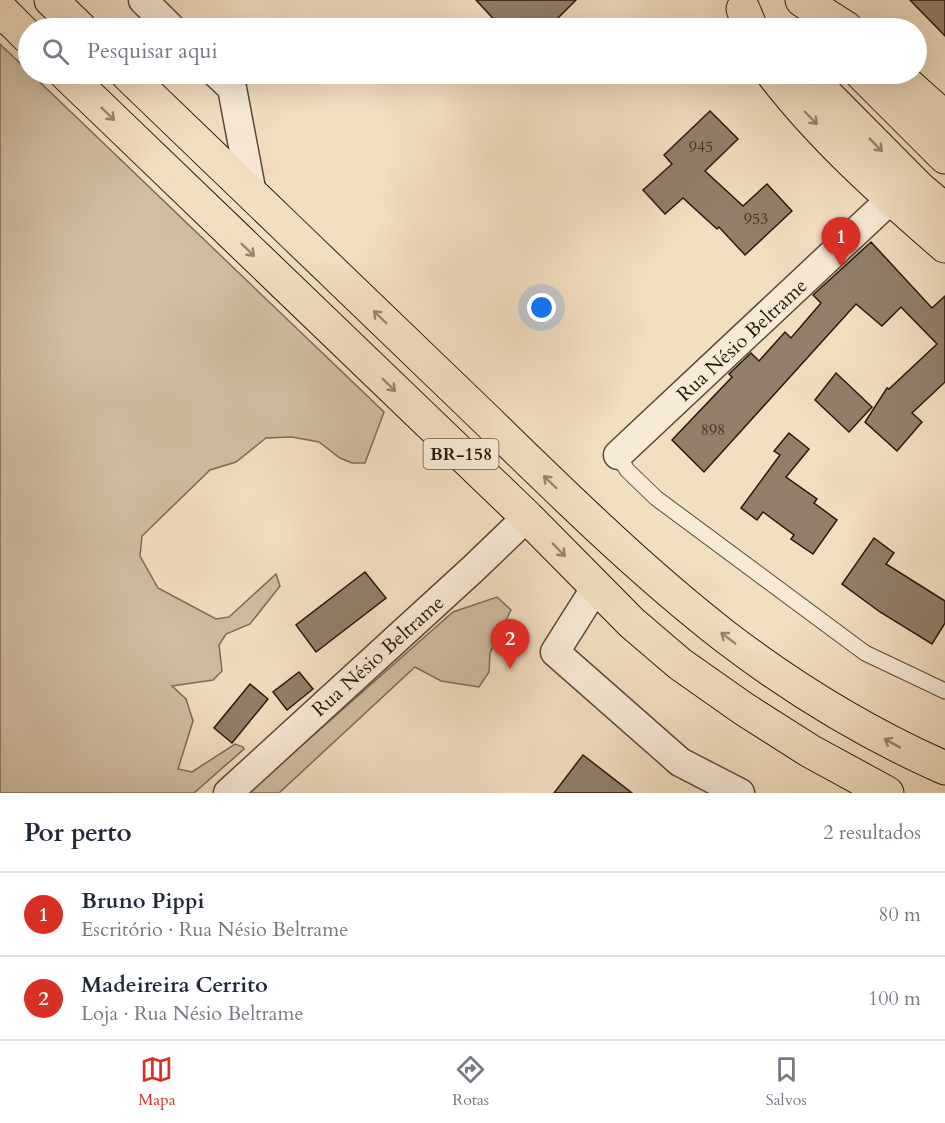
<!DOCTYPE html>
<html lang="pt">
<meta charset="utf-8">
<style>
:root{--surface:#fff;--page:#f2f2f3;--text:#1f2937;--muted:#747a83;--line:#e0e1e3;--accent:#d93025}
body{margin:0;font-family:Cardo,serif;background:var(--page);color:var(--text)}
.you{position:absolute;left:542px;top:308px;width:21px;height:21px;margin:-15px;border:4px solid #fff;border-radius:50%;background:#1a73e8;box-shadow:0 0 0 9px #1a73e833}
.badge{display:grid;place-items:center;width:39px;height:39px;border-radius:50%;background:var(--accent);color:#fff;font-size:20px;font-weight:700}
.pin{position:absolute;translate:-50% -50px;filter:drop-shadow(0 2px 3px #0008)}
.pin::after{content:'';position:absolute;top:32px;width:21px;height:18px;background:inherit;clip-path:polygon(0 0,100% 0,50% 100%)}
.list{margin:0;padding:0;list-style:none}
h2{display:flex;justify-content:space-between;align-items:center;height:78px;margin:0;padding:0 24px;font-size:26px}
h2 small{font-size:20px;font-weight:400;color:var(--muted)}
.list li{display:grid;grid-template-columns:39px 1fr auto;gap:18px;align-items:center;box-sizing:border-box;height:84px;padding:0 24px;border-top:2px solid var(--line)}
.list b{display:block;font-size:22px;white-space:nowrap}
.list p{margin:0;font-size:20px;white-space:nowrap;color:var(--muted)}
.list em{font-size:20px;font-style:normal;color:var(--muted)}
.icon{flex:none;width:33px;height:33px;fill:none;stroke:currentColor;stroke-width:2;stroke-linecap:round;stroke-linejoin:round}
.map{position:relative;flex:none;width:945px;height:793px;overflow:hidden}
.search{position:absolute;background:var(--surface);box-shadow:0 6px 24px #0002;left:18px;right:18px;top:18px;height:66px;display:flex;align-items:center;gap:15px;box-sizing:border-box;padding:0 21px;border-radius:33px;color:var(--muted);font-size:22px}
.sheet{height:246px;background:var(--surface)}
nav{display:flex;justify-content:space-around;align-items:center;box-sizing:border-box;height:84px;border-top:2px solid var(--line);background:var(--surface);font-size:16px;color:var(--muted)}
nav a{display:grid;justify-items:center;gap:3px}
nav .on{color:var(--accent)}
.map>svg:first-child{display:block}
</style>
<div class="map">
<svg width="945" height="793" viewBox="0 0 945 793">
<rect width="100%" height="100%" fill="#f2dec1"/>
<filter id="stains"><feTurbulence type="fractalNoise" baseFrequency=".00333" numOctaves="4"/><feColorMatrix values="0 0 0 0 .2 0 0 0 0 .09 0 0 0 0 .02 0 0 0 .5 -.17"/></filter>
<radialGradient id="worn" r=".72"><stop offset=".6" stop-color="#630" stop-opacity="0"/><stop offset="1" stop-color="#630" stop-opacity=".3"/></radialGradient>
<g fill="#d0bda2" stroke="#7c6b58" stroke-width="1.5">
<polygon points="0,44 384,412 365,463 352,463 340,458 319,442 292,437 266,438 236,462 210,470 142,536 140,556 158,588 216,619 229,617 276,574 280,586 250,624 226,634 219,645 222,671 213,680 172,686 186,699 193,721 178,769 192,772 235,744 243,747 244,749 194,793 0,793"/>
<polygon points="497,597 511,610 490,653 489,672 479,687 441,681 415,667 279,793 248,793 453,612"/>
</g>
<g fill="#917f6b" stroke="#28190d" stroke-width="1.5">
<polygon points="476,0 576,0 548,28 538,19 528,28 502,28"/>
<polygon points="910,0 945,0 945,36"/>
<polygon points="710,111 738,139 705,171 743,206 767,184 792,211 745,255 719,227 717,229 683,198 665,214 643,190 672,164 664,155"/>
<polygon points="871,242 932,308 945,296 945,382 912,413 922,422 897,451 865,422 887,388 889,389 937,344 901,307 882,326 856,304 704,472 672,440 732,377 729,374 751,353 759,361 785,332 791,338 821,303 813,295"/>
<polygon points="836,373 872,407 849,432 815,400"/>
<polygon points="789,433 809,449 786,477 817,499 814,503 837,520 813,554 791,539 794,535 763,512 757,520 741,508 780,455 774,451"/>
<polygon points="874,538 894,553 886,564 945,601 945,623 932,644 880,612 842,584"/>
<polygon points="365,572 386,598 316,652 296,625"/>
<polygon points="299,672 313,689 287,710 273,692"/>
<polygon points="250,684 268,699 232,743 214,728"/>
<polygon points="583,755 632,793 554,793"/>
</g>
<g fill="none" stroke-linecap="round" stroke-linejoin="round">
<defs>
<polyline id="lane" points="618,455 627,470 656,498 865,653 945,691"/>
<g id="street">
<polyline points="143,0 171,28"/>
<polyline points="217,74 232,88 252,194"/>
<polyline points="618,455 891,199"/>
<polyline points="596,587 555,652 680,762 740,793"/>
<polyline points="228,793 474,568 527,517"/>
</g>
<g id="primary">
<polyline points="806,74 919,188 945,210"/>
<polyline points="862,74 945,157"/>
</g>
<g id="highway">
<polyline points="51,0 80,28"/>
<polyline points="802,0 846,28"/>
<polyline points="0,9 28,37"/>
<polyline points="743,9 751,28"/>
<polyline points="66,74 527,517 632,623 680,664 744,709 810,751 887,793"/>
<path d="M127,74C240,183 354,292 467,401C551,482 634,566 727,638C794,689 868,734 945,768"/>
<path d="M773,74C822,138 884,193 945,246"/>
<polyline points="896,74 945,118"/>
</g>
</defs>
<use href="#lane" stroke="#5a4a3a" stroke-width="17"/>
<use href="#street" stroke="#5a4a3a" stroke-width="31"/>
<use href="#primary" stroke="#28190d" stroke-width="35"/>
<use href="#highway" stroke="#28190d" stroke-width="35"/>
<use href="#lane" stroke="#f7ead7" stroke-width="15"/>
<use href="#street" stroke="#f7ead7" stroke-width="28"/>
<use href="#primary" stroke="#f2dec1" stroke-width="33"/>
<use href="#highway" stroke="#f2dec1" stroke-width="33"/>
</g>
<defs><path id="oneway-shaft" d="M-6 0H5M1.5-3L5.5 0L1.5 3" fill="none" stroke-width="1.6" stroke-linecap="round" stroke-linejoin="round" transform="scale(1.5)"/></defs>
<g stroke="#978570">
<use href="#oneway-shaft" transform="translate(108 114) rotate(44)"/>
<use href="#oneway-shaft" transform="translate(811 118) rotate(46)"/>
<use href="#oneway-shaft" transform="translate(876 145) rotate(45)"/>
<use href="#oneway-shaft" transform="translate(248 250) rotate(44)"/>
<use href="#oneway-shaft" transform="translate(380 317) rotate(-136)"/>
<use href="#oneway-shaft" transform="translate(389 385) rotate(44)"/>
<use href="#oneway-shaft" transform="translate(550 482) rotate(-136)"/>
<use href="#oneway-shaft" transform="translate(559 550) rotate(46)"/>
<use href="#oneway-shaft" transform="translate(728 638) rotate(-143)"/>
<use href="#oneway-shaft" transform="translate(892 743) rotate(-151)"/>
</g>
<g text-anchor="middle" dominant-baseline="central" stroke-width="5" stroke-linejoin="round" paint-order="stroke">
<g font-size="16" fill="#423224">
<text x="701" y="147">945</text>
<text x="756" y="219">953</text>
<text x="713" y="430">898</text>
</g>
<rect fill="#f7ead7" stroke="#66584a" stroke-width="1.5" x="423.5" y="439" width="75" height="30" rx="4.5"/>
<g font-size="18" font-weight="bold" fill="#28190d">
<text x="461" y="454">BR-158</text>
</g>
<g font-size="20" fill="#28190d" stroke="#f7ead7">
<text transform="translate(742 340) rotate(-43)">Rua Nésio Beltrame</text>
<text transform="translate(378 656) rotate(-42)">Rua Nésio Beltrame</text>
</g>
</g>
<rect width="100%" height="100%" filter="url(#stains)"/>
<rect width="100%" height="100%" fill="url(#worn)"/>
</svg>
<div class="you"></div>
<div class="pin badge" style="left:841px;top:267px">1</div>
<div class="pin badge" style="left:510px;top:669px">2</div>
<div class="search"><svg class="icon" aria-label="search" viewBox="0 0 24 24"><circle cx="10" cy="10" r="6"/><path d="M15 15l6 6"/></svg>Pesquisar aqui</div>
</div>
<section class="sheet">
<h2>Por perto<small>2 resultados</small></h2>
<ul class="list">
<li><span class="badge">1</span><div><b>Bruno Pippi</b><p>Escritório · Rua Nésio Beltrame</p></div><em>80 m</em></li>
<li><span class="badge">2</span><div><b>Madeireira Cerrito</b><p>Loja · Rua Nésio Beltrame</p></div><em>100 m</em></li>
</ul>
</section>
<nav>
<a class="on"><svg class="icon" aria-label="map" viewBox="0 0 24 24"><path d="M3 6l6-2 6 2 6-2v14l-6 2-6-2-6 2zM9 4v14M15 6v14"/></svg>Mapa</a>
<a><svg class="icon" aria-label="directions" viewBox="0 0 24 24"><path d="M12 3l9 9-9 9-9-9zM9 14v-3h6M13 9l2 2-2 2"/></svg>Rotas</a>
<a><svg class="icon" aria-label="saved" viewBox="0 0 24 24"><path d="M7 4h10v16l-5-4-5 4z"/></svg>Salvos</a>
</nav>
